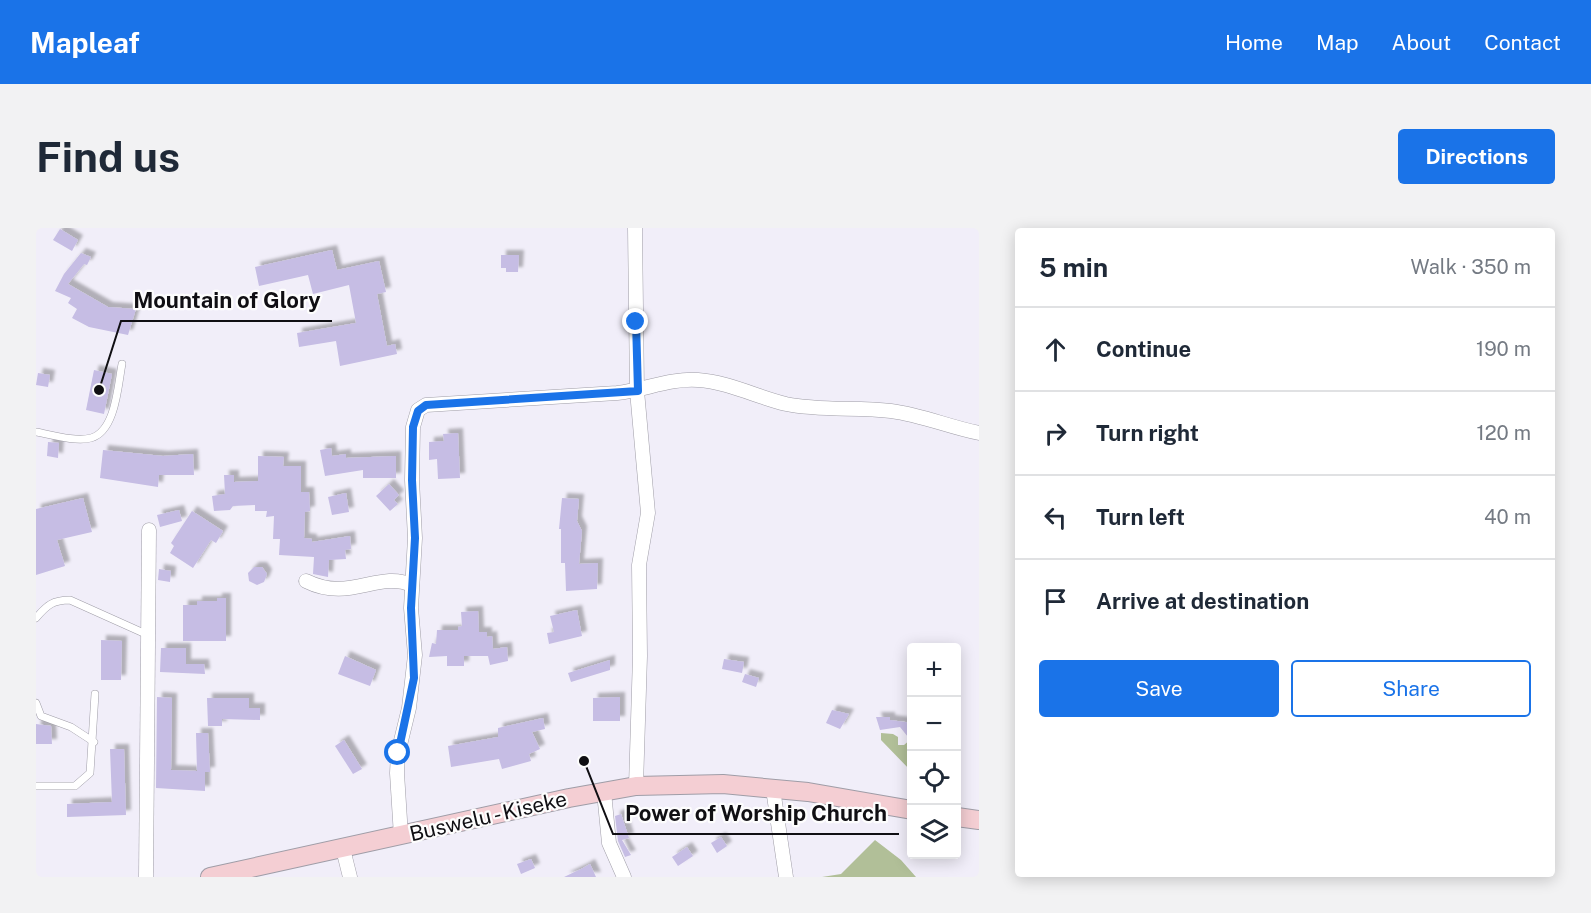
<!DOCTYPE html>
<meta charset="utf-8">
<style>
:root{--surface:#fff;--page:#f2f2f3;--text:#1f2937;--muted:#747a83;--line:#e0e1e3;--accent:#1a73e8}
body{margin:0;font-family:"Public Sans",sans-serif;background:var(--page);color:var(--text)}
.controls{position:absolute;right:18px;bottom:18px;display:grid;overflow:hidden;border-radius:6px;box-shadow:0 3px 15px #0003}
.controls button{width:54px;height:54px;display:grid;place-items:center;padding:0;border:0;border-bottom:2px solid var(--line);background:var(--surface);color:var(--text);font:30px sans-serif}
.stop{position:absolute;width:18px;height:18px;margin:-14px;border:4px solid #1a73e8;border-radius:50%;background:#fff}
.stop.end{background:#1a73e8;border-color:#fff;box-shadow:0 2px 6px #0008}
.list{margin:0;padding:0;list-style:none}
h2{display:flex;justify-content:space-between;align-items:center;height:78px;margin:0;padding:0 24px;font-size:26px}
h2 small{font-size:20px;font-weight:400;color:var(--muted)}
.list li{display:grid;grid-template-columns:39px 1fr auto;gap:18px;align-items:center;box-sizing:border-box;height:84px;padding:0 24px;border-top:2px solid var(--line)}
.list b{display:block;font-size:22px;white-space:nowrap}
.list em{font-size:20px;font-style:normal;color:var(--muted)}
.actions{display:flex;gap:12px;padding:18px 24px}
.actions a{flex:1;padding:14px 0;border:2px solid var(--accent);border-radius:6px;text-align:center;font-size:21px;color:var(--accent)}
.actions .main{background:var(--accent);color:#fff}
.icon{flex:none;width:33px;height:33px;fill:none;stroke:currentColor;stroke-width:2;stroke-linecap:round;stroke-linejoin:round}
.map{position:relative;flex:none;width:943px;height:649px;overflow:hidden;border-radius:6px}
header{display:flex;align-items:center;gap:36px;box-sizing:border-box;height:84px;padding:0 30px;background:var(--accent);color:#fff}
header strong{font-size:28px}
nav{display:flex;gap:33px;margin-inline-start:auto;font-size:21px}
.intro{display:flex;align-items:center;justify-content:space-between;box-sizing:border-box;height:144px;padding:0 36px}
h1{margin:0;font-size:42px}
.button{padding:15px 27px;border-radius:6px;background:var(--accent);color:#fff;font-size:21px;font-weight:700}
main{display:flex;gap:36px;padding:0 36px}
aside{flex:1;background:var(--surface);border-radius:6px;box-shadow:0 3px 15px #0003}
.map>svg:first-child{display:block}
</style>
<header>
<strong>Mapleaf</strong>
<nav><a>Home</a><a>Map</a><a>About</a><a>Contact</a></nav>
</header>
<div class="intro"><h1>Find us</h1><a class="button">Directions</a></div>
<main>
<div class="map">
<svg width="943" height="649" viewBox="0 0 943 649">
<defs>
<filter id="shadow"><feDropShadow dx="5" dy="-5" stdDeviation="1.5" flood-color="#0004"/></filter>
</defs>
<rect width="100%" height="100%" fill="#f1eef9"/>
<g fill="#b1bf98">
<polygon points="845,505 857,506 862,509 862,517 868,517 875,511 875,543 845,512"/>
<polygon points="839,612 865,632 880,649 786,649 805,646"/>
</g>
<g fill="#c6bde4" filter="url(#shadow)">
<polygon points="24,1 42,12 36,23 17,12"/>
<polygon points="296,22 301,42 343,33 350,64 341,66 351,118 359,116 361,126 304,138 300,113 263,119 261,105 320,95 313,57 277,66 272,47 223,58 219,39"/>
<polygon points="45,25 55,29 51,37 48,36 32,56 72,79 100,81 92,107 53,99 36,90 41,81 32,75 35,70 19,63 28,46"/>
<polygon points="465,27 483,27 482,44 470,44 470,40 465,40"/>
<polygon points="58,142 76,146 68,186 50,182"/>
<polygon points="2,145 14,147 12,159 0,157"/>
<polygon points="422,205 424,250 402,251 401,231 393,232 393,214 408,213 407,206"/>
<polygon points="12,214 23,215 22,230 11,228"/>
<polygon points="295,220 296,228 310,226 310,230 360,228 360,250 327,250 327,242 289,248 284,222"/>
<polygon points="67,222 127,228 157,226 158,247 123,247 122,259 64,250"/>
<polygon points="222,228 248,229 247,238 265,238 265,264 273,264 274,283 269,284 268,310 276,311 276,314 314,308 315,321 309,322 310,331 293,332 292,349 277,346 278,329 243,327 244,311 237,311 238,288 230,289 231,283 219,283 219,277 197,278 194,282 178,283 176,268 189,266 188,247 198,247 198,254 222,253"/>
<polygon points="353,256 363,267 358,272 362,276 354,283 340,268"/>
<polygon points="310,265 313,284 296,287 292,269"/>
<polygon points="47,270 56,304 21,312 29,338 0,347 0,281"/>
<polygon points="526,270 543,271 541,293 546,303 543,336 562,335 561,361 530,363 529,335 525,335 525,301 523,301"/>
<polygon points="143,282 146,293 124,299 121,287"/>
<polygon points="156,283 187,303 180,315 175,312 157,340 134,325 138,318 135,315"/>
<polygon points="218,339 226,339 231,346 228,354 221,357 213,353 212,345"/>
<polygon points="123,341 135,343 134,354 122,352"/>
<polygon points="181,370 190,370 190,413 147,413 147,377 161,377 161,373 181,373"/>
<polygon points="541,382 546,408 513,416 511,405 518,404 514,388"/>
<polygon points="442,383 443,404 451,404 451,409 456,408 457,421 471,419 472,433 454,437 452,428 428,428 428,438 411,438 411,428 393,429 396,415 400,416 401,402 422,402 422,399 426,398 425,384"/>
<polygon points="65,412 86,413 85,452 65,452"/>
<polygon points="125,420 150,420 150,436 168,436 169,446 124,444"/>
<polygon points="309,428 340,442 334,458 302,446"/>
<polygon points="688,431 708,434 706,445 686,441"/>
<polygon points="574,432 574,442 535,454 532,445"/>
<polygon points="709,446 723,450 720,459 706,454"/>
<polygon points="121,469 136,470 135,542 161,543 160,505 172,505 174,544 169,544 169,563 120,560"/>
<polygon points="584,469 584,493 557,493 557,470"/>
<polygon points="171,470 213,470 213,480 224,480 224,492 186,491 186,498 172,498"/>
<polygon points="796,482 813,486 804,501 790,495"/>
<polygon points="840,489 854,489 854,492 876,495 876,514 864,499 844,502"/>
<polygon points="507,490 509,501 496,504 504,521 493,526 495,533 466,541 463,531 415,539 412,518 462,509 462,500"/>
<polygon points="0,496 15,498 16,516 0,516"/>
<polygon points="308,512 326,541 317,546 299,518"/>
<polygon points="74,521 88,521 90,587 31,589 31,576 76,574"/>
<polygon points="585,586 593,610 586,612 595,627 589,629 582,613 579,588"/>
<polygon points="685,609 691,618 681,625 675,615"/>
<polygon points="651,619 657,628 642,638 636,629"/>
<polygon points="495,631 499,640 485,646 481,636"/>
<polygon points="554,636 560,649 528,649 547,640"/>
</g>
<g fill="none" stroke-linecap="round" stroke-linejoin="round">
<defs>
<g id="service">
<path d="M0,204C16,207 40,214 55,210C80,203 82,156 86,136"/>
<path d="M0,390C11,377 17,372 34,372L112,407"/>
<polyline points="0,475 5,488 35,499 58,514"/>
<polyline points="0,558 39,558 54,545 59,466"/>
</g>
<g id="minor">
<polyline points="599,0 601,163 612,285 603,337 604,428 600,558"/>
<path d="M270,353C314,375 342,342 376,357"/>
<polyline points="737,561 750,649"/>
<polyline points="568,564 573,615 588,649"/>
<path d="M365,608L361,545L362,525L373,480L379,427L375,380L379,310L376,252L377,199L382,182L390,177L581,165C609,162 634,150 662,152C692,154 721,169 750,176C784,183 820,179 855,183C886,187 913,199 943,205"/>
<polyline points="307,621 314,649"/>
<polyline points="110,649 113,302"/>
</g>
<g id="secondary">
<polyline points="921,589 943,592"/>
<polyline points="174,649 533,570 600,558 687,556 772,564 876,582"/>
</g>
</defs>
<use href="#service" stroke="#9f9da7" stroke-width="8"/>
<use href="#minor" stroke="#9f9da7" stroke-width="15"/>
<use href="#secondary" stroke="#9f9da7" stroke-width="20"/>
<use href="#service" stroke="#fff" stroke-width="7"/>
<use href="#minor" stroke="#fff" stroke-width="14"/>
<use href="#secondary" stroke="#f4ced3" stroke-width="18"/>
</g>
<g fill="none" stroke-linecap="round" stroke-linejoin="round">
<polyline stroke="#1a73e8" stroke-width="8" points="362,525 378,450 375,380 379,310 376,252 377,199 382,183 390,177 602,163 600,94"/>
</g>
<g text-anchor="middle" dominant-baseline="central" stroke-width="4.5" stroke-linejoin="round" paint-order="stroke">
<g font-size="21" fill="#100f13" stroke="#fdfdfd">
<text transform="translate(452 588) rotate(-13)">Buswelu - Kiseke</text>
</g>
</g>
<path fill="none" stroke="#100f13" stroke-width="2" d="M63 162L85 93H296M548 533L577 606H863"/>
<g fill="#100f13" stroke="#fdfdfd" stroke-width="2">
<circle cx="63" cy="162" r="6"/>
<circle cx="548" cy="533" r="6"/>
</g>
<g font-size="22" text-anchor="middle" font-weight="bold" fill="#100f13" stroke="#fdfdfd" stroke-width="4.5" stroke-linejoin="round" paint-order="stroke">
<text x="191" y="80">Mountain of Glory</text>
<text x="720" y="593">Power of Worship Church</text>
</g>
</svg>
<div class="controls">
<button>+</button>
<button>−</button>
<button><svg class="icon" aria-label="locate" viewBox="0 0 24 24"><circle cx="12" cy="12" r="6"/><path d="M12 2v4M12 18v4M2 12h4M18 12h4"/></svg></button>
<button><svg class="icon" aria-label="layers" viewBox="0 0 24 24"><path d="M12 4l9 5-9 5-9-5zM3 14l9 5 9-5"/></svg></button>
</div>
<div class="stop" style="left:362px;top:525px"></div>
<div class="stop end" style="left:600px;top:94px"></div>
</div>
<aside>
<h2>5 min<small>Walk · 350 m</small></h2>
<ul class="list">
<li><svg class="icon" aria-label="ahead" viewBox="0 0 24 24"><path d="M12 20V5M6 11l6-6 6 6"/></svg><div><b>Continue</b></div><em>190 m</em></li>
<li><svg class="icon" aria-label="right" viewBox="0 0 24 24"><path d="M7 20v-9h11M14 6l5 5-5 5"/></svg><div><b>Turn right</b></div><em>120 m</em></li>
<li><svg class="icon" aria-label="left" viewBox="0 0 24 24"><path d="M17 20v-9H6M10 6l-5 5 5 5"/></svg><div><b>Turn left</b></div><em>40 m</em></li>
<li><svg class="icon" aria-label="arrive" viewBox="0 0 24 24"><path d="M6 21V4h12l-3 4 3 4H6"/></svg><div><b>Arrive at destination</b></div></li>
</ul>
<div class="actions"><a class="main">Save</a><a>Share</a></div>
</aside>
</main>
